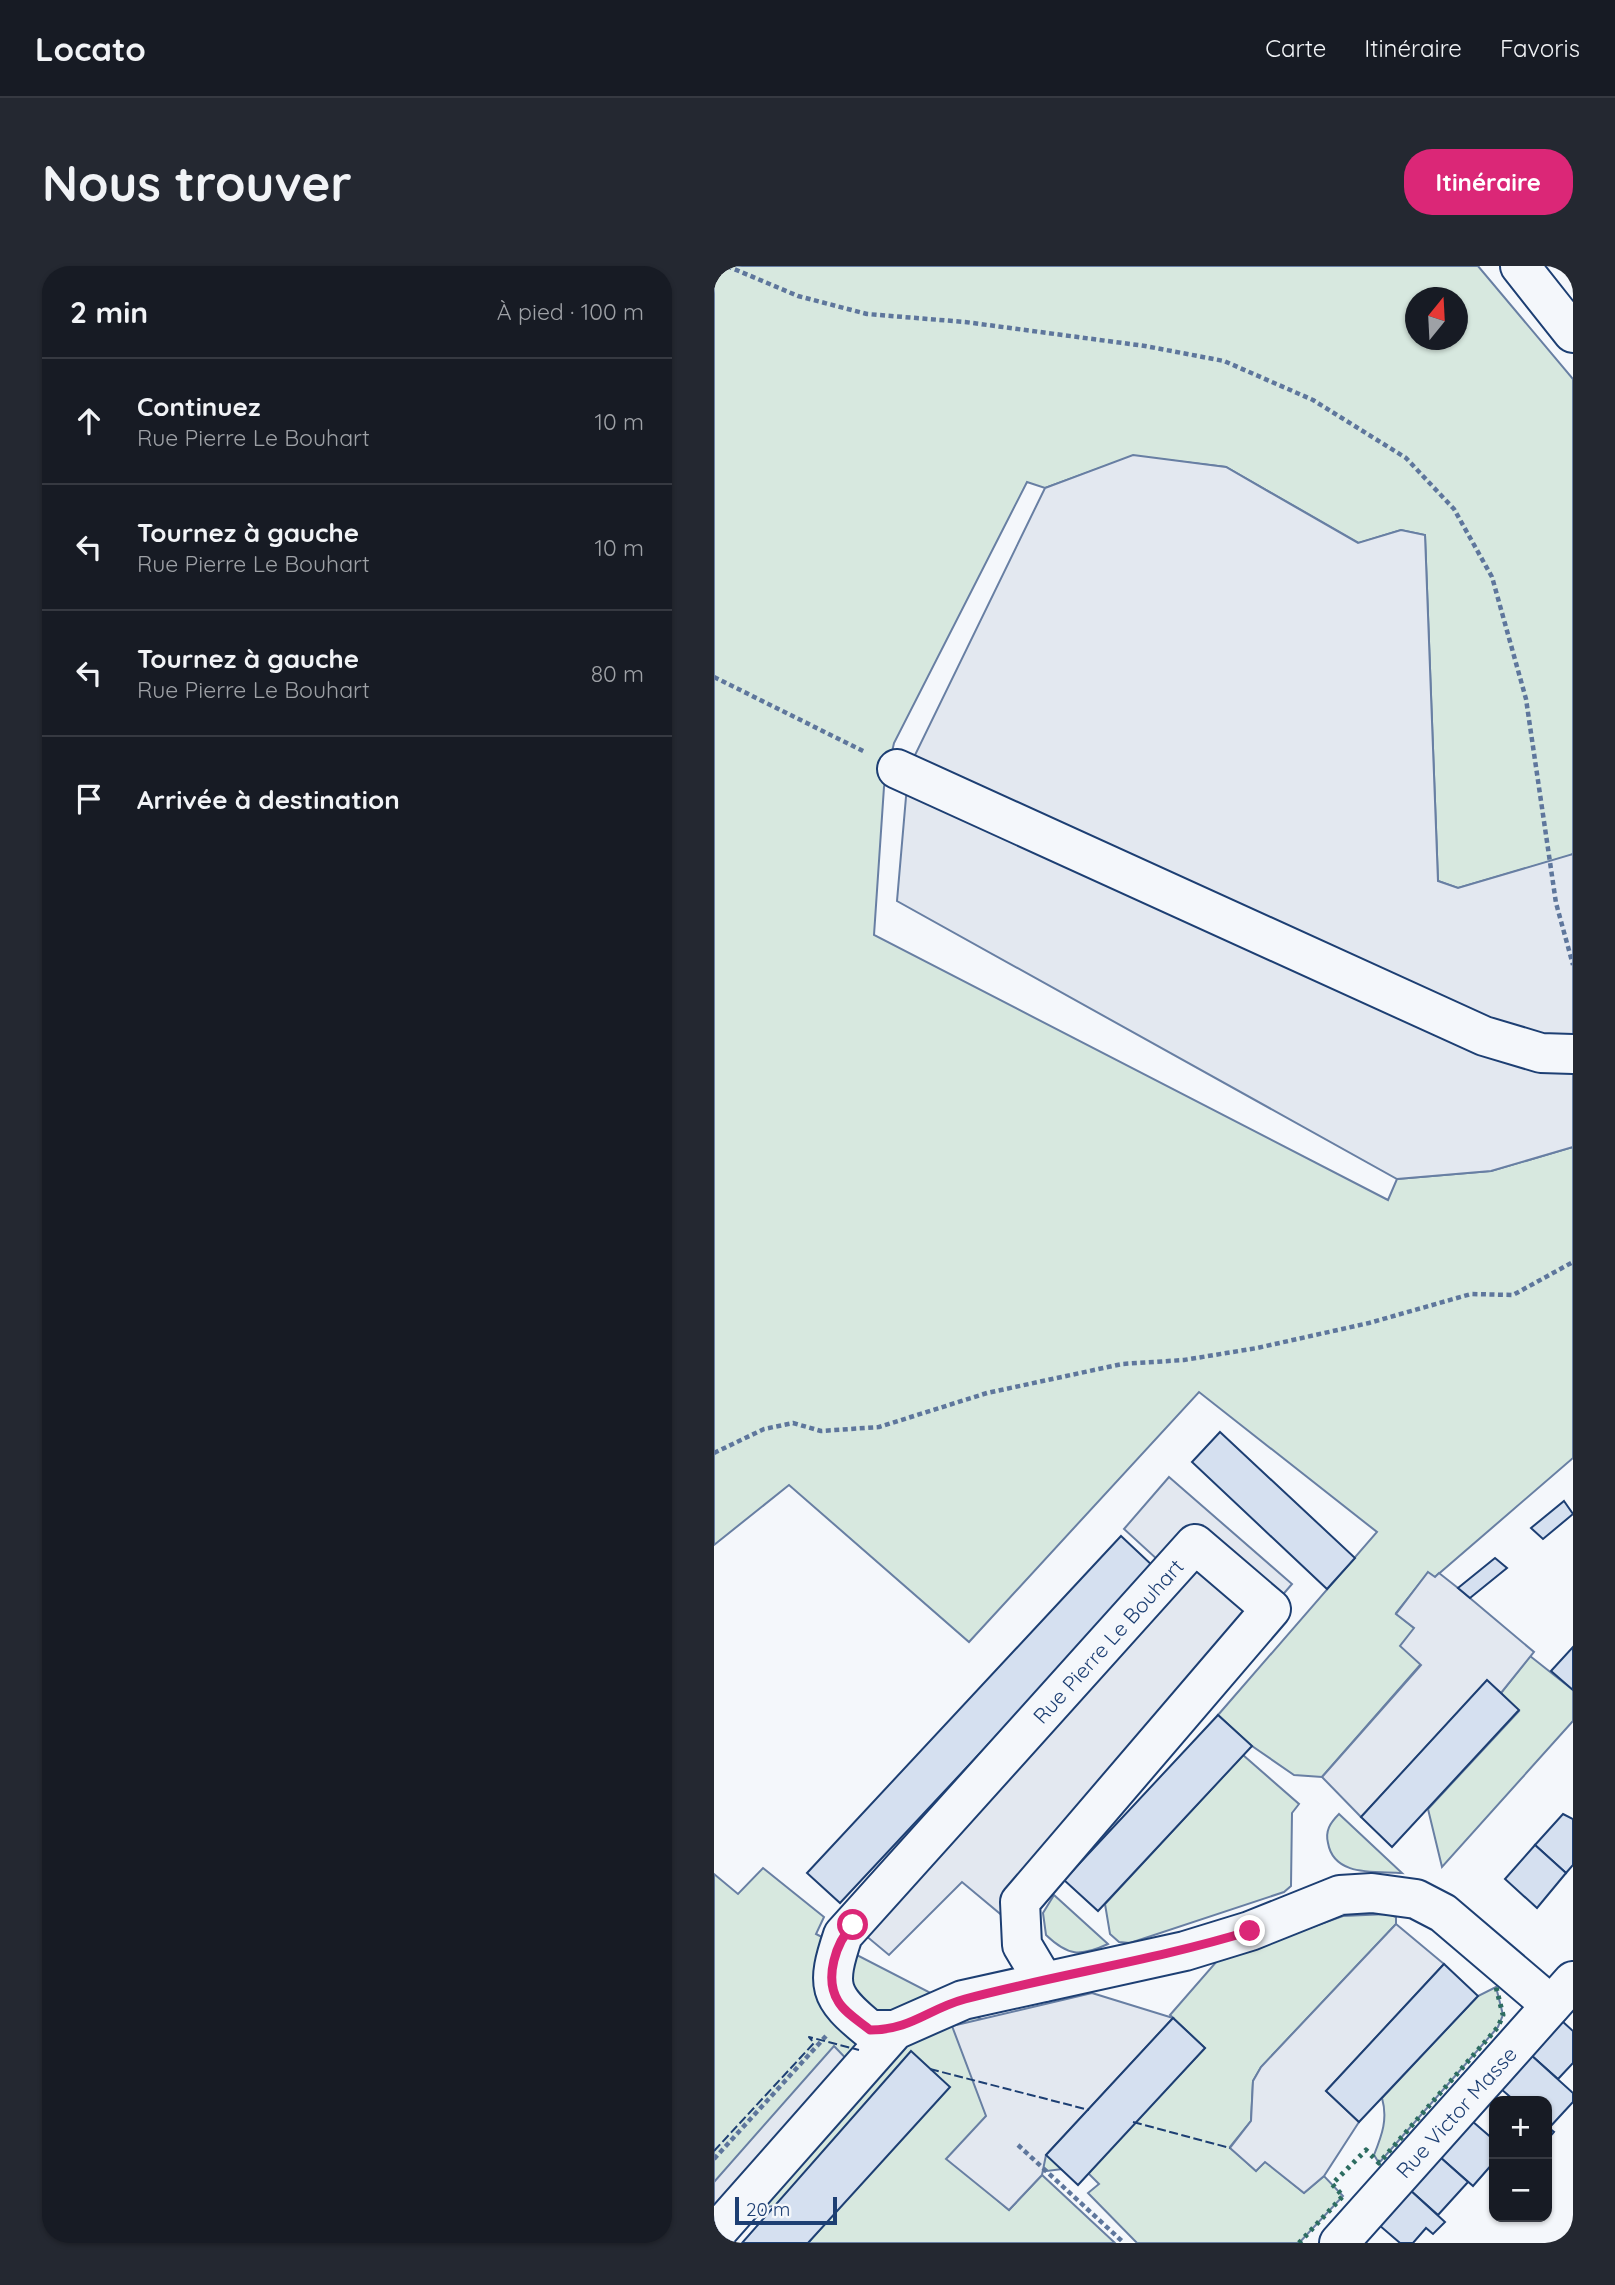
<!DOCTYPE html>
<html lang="fr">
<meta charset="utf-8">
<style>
:root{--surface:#171b24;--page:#242831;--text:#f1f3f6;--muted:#9ea1a6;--line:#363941;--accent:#db2777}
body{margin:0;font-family:Quicksand,sans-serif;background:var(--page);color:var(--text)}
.controls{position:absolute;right:21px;bottom:21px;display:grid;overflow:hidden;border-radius:14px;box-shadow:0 2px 5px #0004}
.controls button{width:63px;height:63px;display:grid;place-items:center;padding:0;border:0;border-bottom:2px solid var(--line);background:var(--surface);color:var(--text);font:35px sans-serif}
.compass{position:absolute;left:691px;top:21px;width:63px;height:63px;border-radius:50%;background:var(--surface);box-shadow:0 2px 5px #0004;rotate:18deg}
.scale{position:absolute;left:21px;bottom:18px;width:102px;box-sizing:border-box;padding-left:7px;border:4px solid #1d3f73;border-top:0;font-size:19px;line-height:24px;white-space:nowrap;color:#1d3f73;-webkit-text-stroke:5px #f4f7fb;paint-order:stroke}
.stop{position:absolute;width:21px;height:21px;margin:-16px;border:5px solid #db2777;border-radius:50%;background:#fff}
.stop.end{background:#db2777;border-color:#fff;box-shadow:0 2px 7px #0008}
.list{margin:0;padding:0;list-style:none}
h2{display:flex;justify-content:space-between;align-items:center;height:91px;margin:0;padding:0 28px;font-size:30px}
h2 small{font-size:23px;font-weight:400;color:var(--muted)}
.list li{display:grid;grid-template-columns:46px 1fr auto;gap:21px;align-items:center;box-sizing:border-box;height:126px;padding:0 28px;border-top:2px solid var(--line)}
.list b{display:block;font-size:26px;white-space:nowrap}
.list p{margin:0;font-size:23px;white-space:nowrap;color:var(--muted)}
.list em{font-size:23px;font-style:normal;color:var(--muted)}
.icon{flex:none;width:38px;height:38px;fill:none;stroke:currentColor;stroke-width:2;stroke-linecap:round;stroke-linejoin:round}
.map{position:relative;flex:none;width:859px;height:1977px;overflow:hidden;border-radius:28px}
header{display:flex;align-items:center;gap:42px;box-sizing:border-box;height:98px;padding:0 35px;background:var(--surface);border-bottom:2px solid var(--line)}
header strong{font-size:33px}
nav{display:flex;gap:38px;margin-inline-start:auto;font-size:24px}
.intro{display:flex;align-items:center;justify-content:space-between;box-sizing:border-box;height:168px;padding:0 42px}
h1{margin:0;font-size:49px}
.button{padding:18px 32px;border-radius:28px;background:var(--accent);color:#fff;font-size:24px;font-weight:700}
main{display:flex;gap:42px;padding:0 42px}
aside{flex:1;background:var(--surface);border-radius:28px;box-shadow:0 2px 5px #0004}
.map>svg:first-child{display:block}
</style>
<header>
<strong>Locato</strong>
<nav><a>Carte</a><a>Itinéraire</a><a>Favoris</a></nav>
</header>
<div class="intro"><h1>Nous trouver</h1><a class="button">Itinéraire</a></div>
<main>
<aside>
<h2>2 min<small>À pied · 100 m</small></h2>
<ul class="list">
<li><svg class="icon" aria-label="ahead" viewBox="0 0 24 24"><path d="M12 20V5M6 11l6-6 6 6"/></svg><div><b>Continuez</b><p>Rue Pierre Le Bouhart</p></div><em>10 m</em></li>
<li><svg class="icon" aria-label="left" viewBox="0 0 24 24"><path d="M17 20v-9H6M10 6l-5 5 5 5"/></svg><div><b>Tournez à gauche</b><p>Rue Pierre Le Bouhart</p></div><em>10 m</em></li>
<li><svg class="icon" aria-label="left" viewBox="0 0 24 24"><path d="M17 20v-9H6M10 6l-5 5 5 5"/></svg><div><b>Tournez à gauche</b><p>Rue Pierre Le Bouhart</p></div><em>80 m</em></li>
<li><svg class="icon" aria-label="arrive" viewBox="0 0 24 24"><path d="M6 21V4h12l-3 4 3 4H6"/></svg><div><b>Arrivée à destination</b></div></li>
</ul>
</aside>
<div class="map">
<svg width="859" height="1977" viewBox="0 0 859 1977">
<rect width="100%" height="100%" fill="#f4f7fb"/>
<g fill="#d7e8df" stroke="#687fa3" stroke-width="2" fill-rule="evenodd">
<path d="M0,0H764L859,113V588L855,590L744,622L724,615L711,269L687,264L645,277L512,201L419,190L331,222L313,216L180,477L170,521L160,669L674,934L683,913L777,905L859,881V1192L721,1311L714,1307L682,1347L700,1362L707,1398L608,1511L580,1509L538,1480L504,1449L663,1266L485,1126L255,1376L75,1219L0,1279ZM702,32H744V74H702Z"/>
<polygon points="816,1390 859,1424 859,1455 728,1601 714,1543 805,1445 787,1427"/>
<polygon points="529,1489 585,1538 578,1547 577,1620 570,1626 416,1677 405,1676 396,1668 391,1638"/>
<path d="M625,1548L688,1607C661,1605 620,1611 614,1577C611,1565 616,1557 625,1548Z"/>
<polygon points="49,1602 110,1651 102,1668 436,1840 491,1782 456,1749 503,1695 629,1650 674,1648 682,1651 682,1658 547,1801 539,1815 537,1855 516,1881 542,1905 551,1895 590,1927 610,1910 629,1930 585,1977 423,1977 374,1927 385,1918 374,1907 381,1899 260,1914 295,1944 328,1909 401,1977 94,1977 135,1930 0,1948 0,1608 24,1628"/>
<path d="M340,1629L394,1678C366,1691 354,1690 332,1669L329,1647Z"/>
<path d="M782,1721L789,1749L784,1761L665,1897L660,1889C668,1869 674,1853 668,1832L764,1730Z"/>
</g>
<g fill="#e3e8f0" stroke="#687fa3" stroke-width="2">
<polygon points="419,189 512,201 644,277 687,264 711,269 724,615 744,622 859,588 859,881 777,905 683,913 183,635 192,531 201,489 331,222"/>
<polygon points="455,1211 578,1318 290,1651 248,1616 175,1689 139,1659 456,1305 410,1263"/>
<polygon points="714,1306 721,1311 725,1307 744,1322 820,1386 787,1427 773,1415 647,1551 608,1511 707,1399 686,1380 700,1362 682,1348"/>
<polygon points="682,1658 730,1698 612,1825 645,1856 610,1910 590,1927 551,1896 542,1905 516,1882 537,1855 539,1815 547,1801"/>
<polygon points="378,1727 459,1752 332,1889 328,1909 295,1944 232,1893 272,1850 238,1760"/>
<polygon points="120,1780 144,1805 0,1969 0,1916"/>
</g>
<g fill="#d5e0f0" stroke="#1d3f73" stroke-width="2">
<polygon points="506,1166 641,1292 613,1323 478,1196"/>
<polygon points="850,1235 859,1248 829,1273 817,1262"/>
<polygon points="407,1270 440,1301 126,1637 93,1607"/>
<polygon points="781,1292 793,1302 756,1332 744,1322"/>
<polygon points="859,1381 859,1424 837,1405"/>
<polygon points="773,1414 805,1444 678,1581 647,1551"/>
<polygon points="504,1449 538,1480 384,1645 350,1614"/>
<polygon points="849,1548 859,1553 859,1599 852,1607 821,1579"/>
<polygon points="821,1579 852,1607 823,1642 791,1613"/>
<polygon points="730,1698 764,1730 645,1856 612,1825"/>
<polygon points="459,1752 491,1782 364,1919 332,1889"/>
<polygon points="848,1755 859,1765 859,1797 844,1813 817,1789"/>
<polygon points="197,1785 236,1821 94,1977 28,1977"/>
<polygon points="817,1789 859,1827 859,1836 835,1862 840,1866 833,1874 833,1835 801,1835 787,1823"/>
<polygon points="758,1855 780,1874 780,1896 759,1920 726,1891"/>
<polygon points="726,1891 754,1916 724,1949 696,1924"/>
<polygon points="696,1924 731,1956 719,1968 712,1962 699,1977 686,1977 665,1959"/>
</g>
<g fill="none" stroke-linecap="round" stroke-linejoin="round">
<defs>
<g id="minor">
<polyline points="806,0 859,67"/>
<polyline points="183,503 770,770 827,787 859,788"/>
<path d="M181,1764H156C114,1730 112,1720 129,1669L481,1278L557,1343L306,1636L308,1679L330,1716"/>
<polyline points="0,1969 181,1764 249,1734 471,1685 536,1665 626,1629 658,1627 702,1633 729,1647 837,1739"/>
<polyline points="625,1977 859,1715"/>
</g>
</defs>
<use href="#minor" stroke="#1d3f73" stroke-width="42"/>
<g stroke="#5e769c" stroke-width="4.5" stroke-dasharray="5 3.5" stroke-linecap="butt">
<polyline points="13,0 84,30 153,48 251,56 431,80 510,95 599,134 692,192 740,243 778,311 812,433 842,637 859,699"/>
<polyline points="0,411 151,486"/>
<polyline points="0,1187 50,1163 79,1157 107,1165 165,1161 273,1127 408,1098 470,1094 543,1082 655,1057 757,1028 799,1029 859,996"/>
<polyline points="304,1879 410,1977"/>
<polyline points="0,1893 112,1770"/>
</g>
<use href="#minor" stroke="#f4f7fb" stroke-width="38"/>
<polyline stroke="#2c6c60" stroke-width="5" stroke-dasharray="3.5 5" stroke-linecap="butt" points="585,1977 629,1930 618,1918 652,1884 665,1897 784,1761 789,1749 782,1721"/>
<g stroke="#1d3f73" stroke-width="2" stroke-dasharray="9 3.5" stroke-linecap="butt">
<polyline points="216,1803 375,1844"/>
<polyline points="419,1856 516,1882"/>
<polyline points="0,1885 100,1777 95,1771 145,1784"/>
</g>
</g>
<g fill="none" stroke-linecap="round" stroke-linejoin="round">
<path stroke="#db2777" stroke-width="9" d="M139,1659C122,1676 110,1712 124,1735C130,1746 145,1755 156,1764C197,1764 214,1743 251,1733C345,1708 442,1694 536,1665"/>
</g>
<g text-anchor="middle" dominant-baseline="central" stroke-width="5" stroke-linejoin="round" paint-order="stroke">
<g font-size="21" fill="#1d3f73" stroke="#f4f7fb">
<text transform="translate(394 1375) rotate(-48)">Rue Pierre Le Bouhart</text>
<text transform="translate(742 1846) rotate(-48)">Rue Victor Masse</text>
</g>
</g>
</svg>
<div class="controls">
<button>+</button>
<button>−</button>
</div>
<svg class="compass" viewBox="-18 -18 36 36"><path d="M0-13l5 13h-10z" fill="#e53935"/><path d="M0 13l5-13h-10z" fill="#9ea1a6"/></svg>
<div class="scale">20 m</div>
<div class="stop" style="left:139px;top:1659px"></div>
<div class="stop end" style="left:536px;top:1665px"></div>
</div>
</main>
